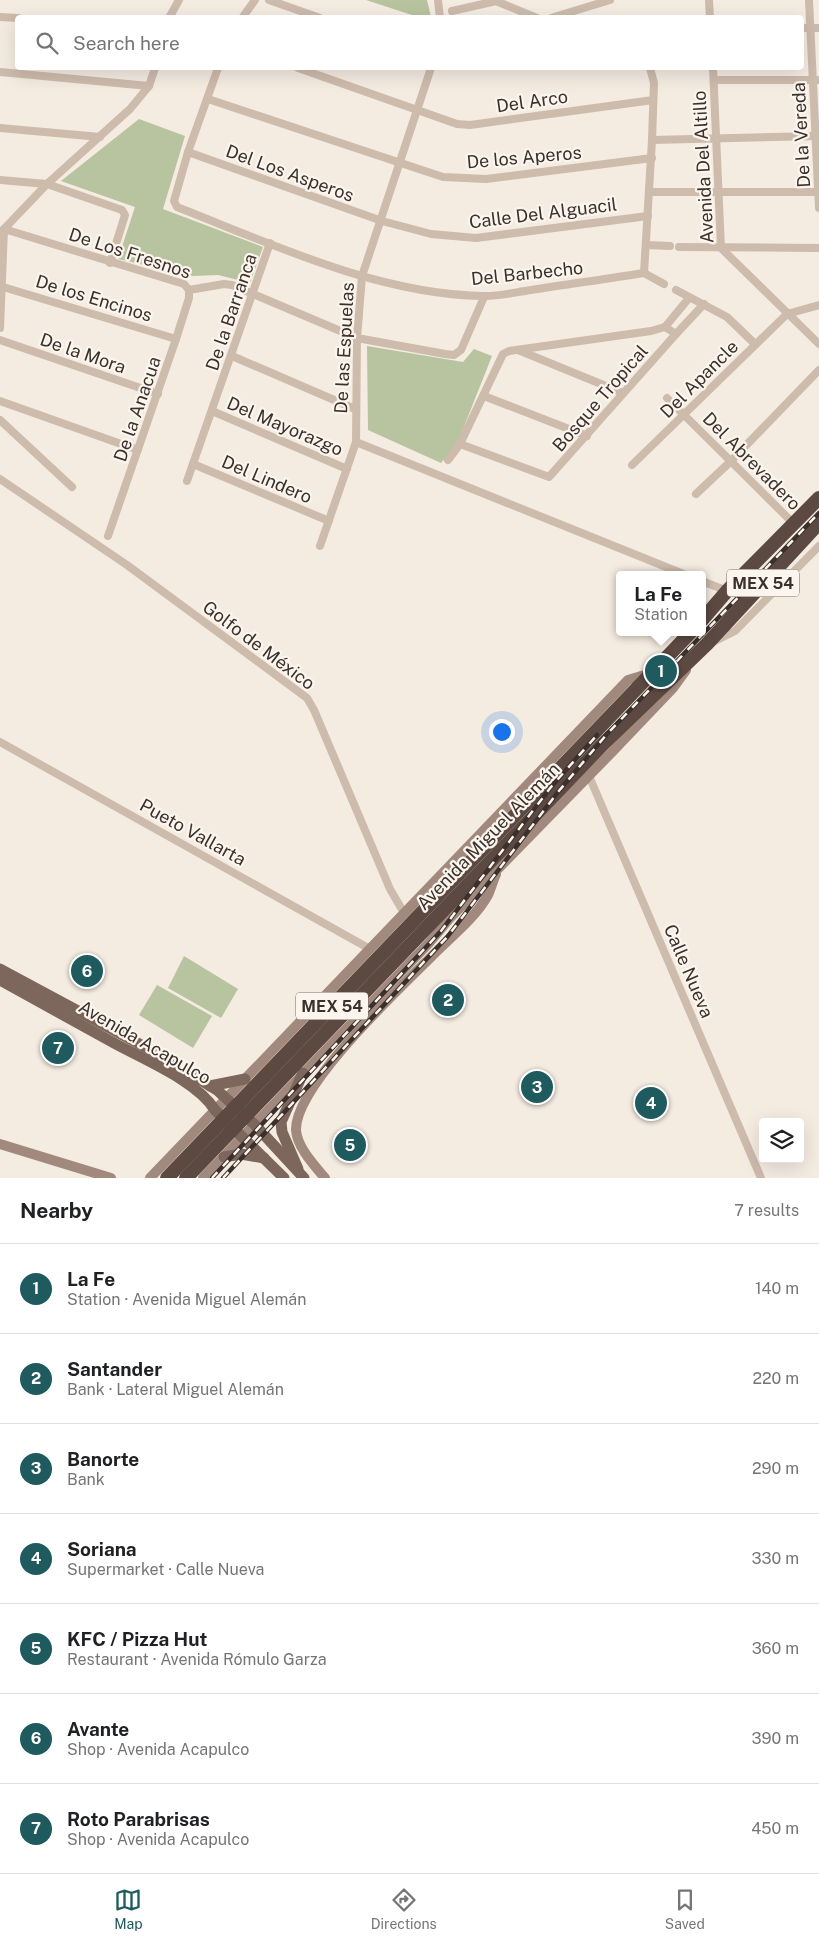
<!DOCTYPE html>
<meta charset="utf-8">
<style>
:root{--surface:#fff;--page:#f6f6f6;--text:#202124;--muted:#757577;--line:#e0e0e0;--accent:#1f5a5e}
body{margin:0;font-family:"Public Sans",sans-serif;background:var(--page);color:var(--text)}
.controls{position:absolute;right:15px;bottom:15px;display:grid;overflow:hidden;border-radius:5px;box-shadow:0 5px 20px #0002}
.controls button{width:45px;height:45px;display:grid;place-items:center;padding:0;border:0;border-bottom:1px solid var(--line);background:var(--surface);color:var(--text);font:25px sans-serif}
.you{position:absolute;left:501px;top:731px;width:18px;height:18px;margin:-12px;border:4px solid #fff;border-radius:50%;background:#1a73e8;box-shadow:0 0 0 8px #1a73e833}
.badge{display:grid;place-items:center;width:32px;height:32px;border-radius:50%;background:var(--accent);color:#fff;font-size:16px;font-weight:700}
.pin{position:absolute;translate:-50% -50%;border:2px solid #fff;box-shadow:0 1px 5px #0006}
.popup{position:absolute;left:616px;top:571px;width:90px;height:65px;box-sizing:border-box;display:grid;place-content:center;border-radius:5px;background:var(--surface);filter:drop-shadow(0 1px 4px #0005);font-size:16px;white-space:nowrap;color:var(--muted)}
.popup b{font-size:19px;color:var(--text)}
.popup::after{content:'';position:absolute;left:50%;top:100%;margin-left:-10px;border:10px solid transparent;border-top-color:var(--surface)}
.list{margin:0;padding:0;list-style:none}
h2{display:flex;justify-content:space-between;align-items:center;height:65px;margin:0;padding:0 20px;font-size:21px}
h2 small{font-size:16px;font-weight:400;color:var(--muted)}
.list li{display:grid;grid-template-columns:32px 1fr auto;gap:15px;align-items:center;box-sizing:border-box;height:90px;padding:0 20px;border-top:1px solid var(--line)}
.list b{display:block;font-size:19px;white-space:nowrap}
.list p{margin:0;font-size:16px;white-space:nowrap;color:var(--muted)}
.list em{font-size:16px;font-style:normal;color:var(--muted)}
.icon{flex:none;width:28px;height:28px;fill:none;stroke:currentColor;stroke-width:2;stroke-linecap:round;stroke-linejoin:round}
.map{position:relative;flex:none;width:819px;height:1178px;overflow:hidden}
.search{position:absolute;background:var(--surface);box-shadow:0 5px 20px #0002;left:15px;right:15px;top:15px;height:55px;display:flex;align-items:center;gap:12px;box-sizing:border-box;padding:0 18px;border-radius:5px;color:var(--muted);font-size:19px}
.sheet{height:695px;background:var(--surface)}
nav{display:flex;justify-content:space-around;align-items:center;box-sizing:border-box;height:70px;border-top:1px solid var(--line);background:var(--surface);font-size:14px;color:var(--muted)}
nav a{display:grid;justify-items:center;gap:2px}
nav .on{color:var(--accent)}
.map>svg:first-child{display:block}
</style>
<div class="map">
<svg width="819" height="1178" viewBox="0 0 819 1178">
<rect width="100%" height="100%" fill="#f4ebe1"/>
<g fill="#b8c4a0">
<polygon points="366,0 427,0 431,17 418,17"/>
<polygon points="139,119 185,136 163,209 263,247 250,283 218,275 193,276 118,259 135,207 61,181"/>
<polygon points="367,346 463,362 474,349 492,356 457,444 441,463 368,430"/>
<polygon points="184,956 238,989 221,1018 168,988"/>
<polygon points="157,985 212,1016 193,1048 139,1015"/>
</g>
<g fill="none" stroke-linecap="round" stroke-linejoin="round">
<g stroke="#cdbbac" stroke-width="8">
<polyline points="269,0 320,18"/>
<polyline points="438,0 440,18"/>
<polyline points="709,0 710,18"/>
<polyline points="809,0 819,208"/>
<polyline points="496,1 537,18"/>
<polyline points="452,11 496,1"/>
<polyline points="0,17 18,18"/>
<polyline points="169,18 179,0"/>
<polyline points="242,18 255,0"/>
<polyline points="551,18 610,0"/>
<polyline points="802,28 819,28"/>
<path d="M218,68L188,152L174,201L177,207C274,245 378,294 482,296C498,297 516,292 531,290C569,284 607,279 644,273L664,284"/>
<polyline points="298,68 457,124 470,125 653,100"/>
<polyline points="713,68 721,248 819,344"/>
<polyline points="0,72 149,86"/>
<polyline points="714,80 819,80"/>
<polyline points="208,99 443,177 486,179 652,158"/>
<polyline points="0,128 100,137"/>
<polyline points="652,140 818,136"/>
<polyline points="188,152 382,221 431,234 476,238 648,216"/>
<polyline points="0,180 47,184 122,210 125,215 110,263"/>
<polyline points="650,192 819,192"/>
<polyline points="0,233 4,229 184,284 189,290 224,284 232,285 357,338 445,354 454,355 461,350 484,297"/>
<polyline points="646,245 670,246"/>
<polyline points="679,247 819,248"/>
<polyline points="644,273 652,140 654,83 650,68"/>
<polyline points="3,287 176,339"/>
<polyline points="676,290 727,317 755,344"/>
<polyline points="665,327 689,298"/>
<polyline points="0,328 4,229 47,184 130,109 149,86 155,68"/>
<polyline points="676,334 704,304"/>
<polyline points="0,340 158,394"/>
<polyline points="518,350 623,393"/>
<polyline points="232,356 355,409"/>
<polyline points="484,396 587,436"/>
<polyline points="667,398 794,524"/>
<polyline points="0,401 138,450"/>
<polyline points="212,411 347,469"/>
<polyline points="0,420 72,487"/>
<polyline points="356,442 686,575"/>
<polyline points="460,444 549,477 676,334 665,327"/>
<polyline points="448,460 460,444 503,354 509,351 651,331 665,327"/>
<polyline points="193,464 329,521"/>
<polyline points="632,465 787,314 819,305"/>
<polyline points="0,479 127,565 307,698 314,710 390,889 404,913"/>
<polyline points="187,481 270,243"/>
<polyline points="696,494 731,461 819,370"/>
<polyline points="108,536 176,339 189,298 189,290"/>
<polyline points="320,546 356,442 357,338 362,276 431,68"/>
<polyline points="702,581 727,591"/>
<polyline points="711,643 735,631 819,546"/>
<polyline points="0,742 370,949"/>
<polyline points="589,776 761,1178"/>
</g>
<g stroke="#a18a7d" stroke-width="10">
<polyline points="0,1144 111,1178"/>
<polyline points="150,1178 628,680 651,673"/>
<polyline points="203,1178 429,943 449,919 613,751 673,688 686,670"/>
<path d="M325,1178C314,1165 297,1147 296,1130C295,1086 397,991 429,959C448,939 474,920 488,895C491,888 493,881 496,874"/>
</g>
<g stroke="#7d675c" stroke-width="11">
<polyline points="0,969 158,1054 217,1090 255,1125 304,1178"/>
<path d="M0,980C38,1001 76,1022 114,1043C145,1060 197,1081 215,1110L284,1178"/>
<polyline points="210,1086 245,1079"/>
<polyline points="224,1157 241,1154 264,1158"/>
<polyline points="298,1169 282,1132 281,1122 303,1073"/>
</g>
<g stroke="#5c4a42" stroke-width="14">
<polyline points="702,620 727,591 819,498"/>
<polyline points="167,1178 691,632"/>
<polyline points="186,1178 604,743 707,644 819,523"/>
</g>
<defs>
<g id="rail">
<polyline points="212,1178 441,931 551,787 597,735"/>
<polyline points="223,1178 448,936 558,792 607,734 819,513"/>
</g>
</defs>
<use href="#rail" stroke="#3b302b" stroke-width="4.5"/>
<use href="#rail" stroke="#fbf5ee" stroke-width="2.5" stroke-dasharray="8" stroke-linecap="butt"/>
</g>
<g text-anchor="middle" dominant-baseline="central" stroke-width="4.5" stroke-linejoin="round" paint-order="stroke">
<g fill="#fbf5ee" stroke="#756b66" stroke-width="1">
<rect x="727" y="569.5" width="72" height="27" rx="4"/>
<rect x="296" y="992.5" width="72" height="27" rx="4"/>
</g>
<g font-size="16" font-weight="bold" fill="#3b302b">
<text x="763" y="583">MEX 54</text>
<text x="332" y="1006">MEX 54</text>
</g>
<g font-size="18" fill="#3b302b" stroke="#fbf5ee">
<text transform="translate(532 101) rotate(-8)">Del Arco</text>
<text transform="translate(801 135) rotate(-93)">De la Vereda</text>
<text transform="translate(524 157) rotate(-5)">De los Aperos</text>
<text transform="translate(703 167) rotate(-93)">Avenida Del Altillo</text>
<text transform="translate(290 173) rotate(20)">Del Los Asperos</text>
<text transform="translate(543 213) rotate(-7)">Calle Del Alguacil</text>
<text transform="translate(130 253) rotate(18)">De Los Fresnos</text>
<text transform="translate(527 273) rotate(-6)">Del Barbecho</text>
<text transform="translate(94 298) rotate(17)">De los Encinos</text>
<text transform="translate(231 312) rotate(-71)">De la Barranca</text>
<text transform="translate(344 348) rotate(-87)">De las Espuelas</text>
<text transform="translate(83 353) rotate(19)">De la Mora</text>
<text transform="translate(699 379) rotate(-45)">Del Apancle</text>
<text transform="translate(600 398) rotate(-49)">Bosque Tropical</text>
<text transform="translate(137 409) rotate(-71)">De la Anacua</text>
<text transform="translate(285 426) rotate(23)">Del Mayorazgo</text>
<text transform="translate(752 461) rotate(45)">Del Abrevadero</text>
<text transform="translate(267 479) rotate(23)">Del Lindero</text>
<text transform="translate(259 645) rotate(37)">Golfo de México</text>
<text transform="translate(193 832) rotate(29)">Pueto Vallarta</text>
<text transform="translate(488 836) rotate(-46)">Avenida Miguel Alemán</text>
<text transform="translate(689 971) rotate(67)">Calle Nueva</text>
<text transform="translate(145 1042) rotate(30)">Avenida Acapulco</text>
</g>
</g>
</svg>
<div class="controls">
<button><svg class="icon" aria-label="layers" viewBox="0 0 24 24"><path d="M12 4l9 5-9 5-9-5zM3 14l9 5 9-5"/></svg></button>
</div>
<div class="you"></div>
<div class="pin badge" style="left:661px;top:671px">1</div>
<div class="popup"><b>La Fe</b>Station</div>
<div class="pin badge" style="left:448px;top:1000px">2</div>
<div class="pin badge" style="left:537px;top:1087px">3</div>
<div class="pin badge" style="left:651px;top:1103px">4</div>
<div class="pin badge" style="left:350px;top:1145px">5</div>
<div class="pin badge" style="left:87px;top:971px">6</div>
<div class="pin badge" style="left:58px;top:1048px">7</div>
<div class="search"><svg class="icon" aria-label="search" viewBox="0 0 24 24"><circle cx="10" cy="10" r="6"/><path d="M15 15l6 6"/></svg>Search here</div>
</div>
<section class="sheet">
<h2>Nearby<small>7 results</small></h2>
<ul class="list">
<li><span class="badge">1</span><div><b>La Fe</b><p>Station · Avenida Miguel Alemán</p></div><em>140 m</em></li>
<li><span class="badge">2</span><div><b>Santander</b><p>Bank · Lateral Miguel Alemán</p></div><em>220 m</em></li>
<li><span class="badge">3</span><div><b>Banorte</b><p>Bank</p></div><em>290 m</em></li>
<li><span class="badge">4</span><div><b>Soriana</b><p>Supermarket · Calle Nueva</p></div><em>330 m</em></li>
<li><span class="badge">5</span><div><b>KFC / Pizza Hut</b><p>Restaurant · Avenida Rómulo Garza</p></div><em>360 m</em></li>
<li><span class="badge">6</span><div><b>Avante</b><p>Shop · Avenida Acapulco</p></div><em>390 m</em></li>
<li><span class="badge">7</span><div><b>Roto Parabrisas</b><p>Shop · Avenida Acapulco</p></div><em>450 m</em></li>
</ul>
</section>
<nav>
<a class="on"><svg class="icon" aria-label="map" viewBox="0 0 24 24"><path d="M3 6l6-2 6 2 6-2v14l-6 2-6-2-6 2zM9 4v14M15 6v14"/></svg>Map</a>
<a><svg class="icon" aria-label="directions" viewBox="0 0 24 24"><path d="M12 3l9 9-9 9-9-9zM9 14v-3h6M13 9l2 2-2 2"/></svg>Directions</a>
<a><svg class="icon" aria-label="saved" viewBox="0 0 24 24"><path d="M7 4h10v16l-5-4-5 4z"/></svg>Saved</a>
</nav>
